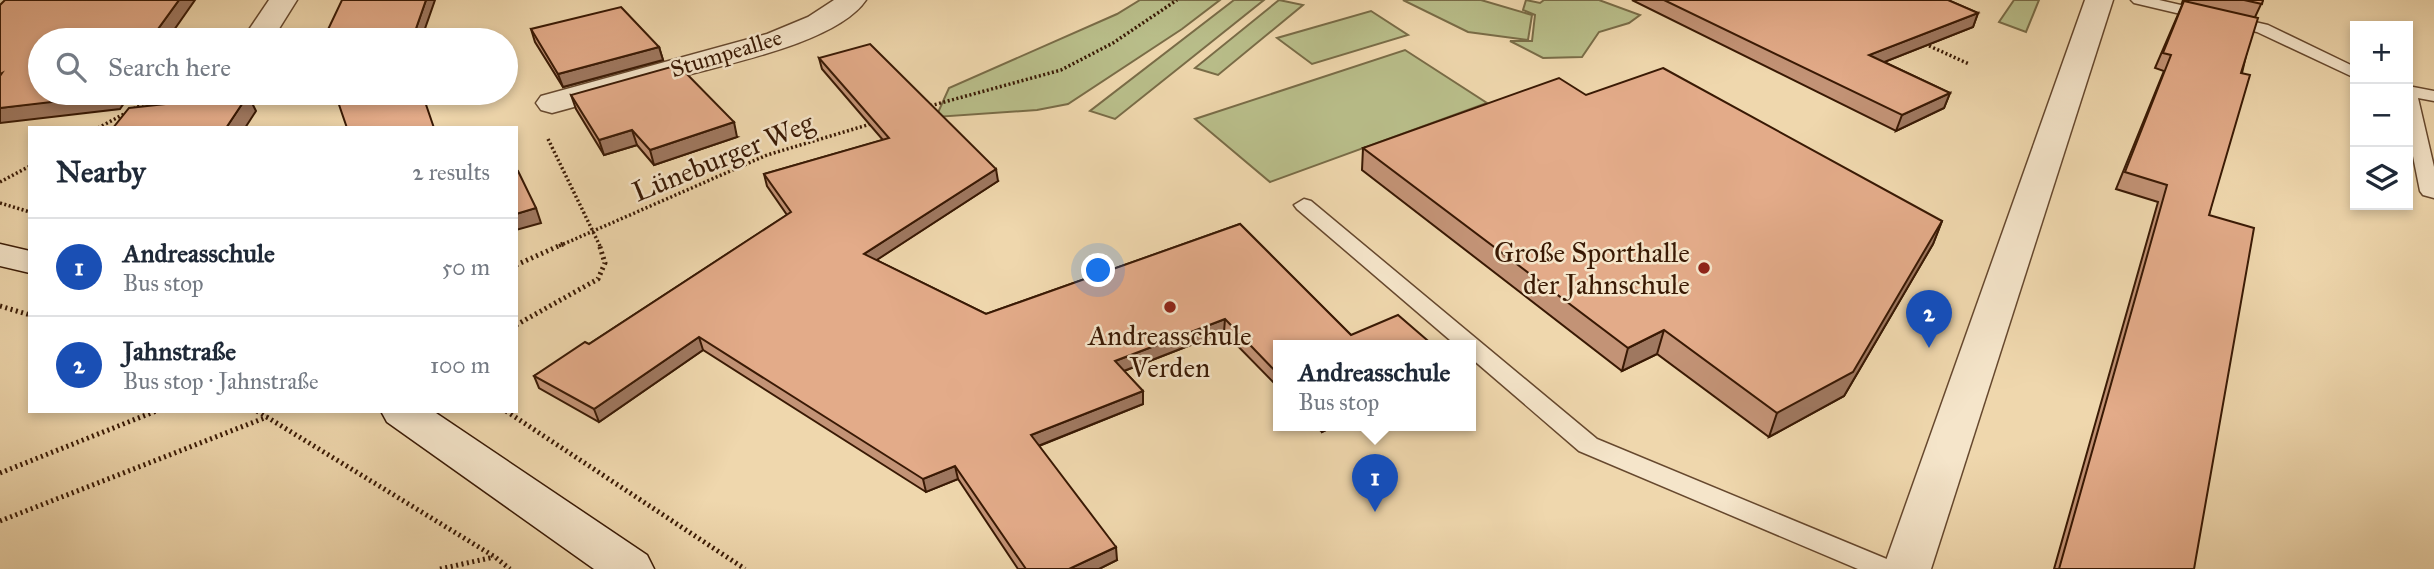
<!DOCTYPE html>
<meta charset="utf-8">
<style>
:root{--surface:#fff;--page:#f2f2f3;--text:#1f2937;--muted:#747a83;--line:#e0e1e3;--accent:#0f766e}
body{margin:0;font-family:"IM FELL Great Primer",serif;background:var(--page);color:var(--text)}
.controls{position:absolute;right:21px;top:21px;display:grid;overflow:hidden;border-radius:0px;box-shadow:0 4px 10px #0003}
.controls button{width:63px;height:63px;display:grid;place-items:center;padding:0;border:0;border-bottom:2px solid var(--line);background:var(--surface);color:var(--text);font:35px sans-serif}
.you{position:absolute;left:1099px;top:271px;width:24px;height:24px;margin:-18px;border:5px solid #fff;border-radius:50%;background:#1a73e8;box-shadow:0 0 0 10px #1a73e833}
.badge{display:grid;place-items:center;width:46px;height:46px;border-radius:50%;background:var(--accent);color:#fff;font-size:23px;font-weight:700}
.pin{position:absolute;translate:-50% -58px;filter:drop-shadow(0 2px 4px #0008)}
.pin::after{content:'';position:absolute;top:37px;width:24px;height:21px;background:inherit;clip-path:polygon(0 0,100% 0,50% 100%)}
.popup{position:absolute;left:1273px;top:340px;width:203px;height:91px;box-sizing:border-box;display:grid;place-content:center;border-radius:0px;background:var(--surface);filter:drop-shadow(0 2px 5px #0005);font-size:23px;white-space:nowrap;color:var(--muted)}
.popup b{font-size:26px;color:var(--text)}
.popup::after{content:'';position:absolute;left:50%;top:100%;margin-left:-14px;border:14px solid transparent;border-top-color:var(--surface)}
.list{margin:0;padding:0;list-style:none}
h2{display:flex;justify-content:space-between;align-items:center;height:91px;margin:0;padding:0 28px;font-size:30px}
h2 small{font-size:23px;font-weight:400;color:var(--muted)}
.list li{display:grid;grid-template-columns:46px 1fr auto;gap:21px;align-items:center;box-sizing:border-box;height:98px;padding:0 28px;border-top:2px solid var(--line)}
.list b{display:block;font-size:26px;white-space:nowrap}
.list p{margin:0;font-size:23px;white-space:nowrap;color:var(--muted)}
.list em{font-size:23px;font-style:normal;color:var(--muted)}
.icon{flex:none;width:38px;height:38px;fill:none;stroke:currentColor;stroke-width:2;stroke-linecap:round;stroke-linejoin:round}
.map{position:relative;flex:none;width:2434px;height:569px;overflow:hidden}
.search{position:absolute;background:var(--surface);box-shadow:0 4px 10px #0003;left:28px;top:28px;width:490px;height:77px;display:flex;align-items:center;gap:18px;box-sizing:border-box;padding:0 24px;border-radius:38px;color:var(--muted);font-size:26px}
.panel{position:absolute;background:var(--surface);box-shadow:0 4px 10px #0003;left:28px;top:126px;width:490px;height:287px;border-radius:0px}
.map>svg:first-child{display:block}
</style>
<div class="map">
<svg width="2434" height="569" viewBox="0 0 2434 569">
<rect width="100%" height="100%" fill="#efd7ad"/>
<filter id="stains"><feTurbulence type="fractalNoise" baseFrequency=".00286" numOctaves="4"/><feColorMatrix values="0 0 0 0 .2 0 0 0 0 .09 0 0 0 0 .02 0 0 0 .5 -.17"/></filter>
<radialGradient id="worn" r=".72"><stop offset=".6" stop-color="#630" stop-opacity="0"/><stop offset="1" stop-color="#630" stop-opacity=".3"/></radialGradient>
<g fill="#b9be8a" stroke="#796c47" stroke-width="2">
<polygon points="1140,0 1220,0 1182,29 1068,104 1037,110 936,117 949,88 1117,14"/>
<polygon points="1234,0 1264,0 1115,119 1090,111"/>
<polygon points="1279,0 1303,5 1218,75 1195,68"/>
<polygon points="1403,0 1481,0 1532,15 1528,40 1468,32"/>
<polygon points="1526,0 1540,3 1544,0 1599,0 1640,15 1629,23 1599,32 1582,57 1543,58 1510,41 1532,41 1535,15 1523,10"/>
<polygon points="2014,0 2039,0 2026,32 1999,22"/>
<polygon points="1371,11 1408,35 1312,64 1277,38"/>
<polygon points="1405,50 1487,103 1270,182 1195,119"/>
</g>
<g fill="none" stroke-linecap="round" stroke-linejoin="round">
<defs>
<g id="lane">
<polygon points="2131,0 2159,0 2268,25 2355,67 2355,78 2257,32 2134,3"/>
<polygon points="2408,86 2434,91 2434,101 2418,98 2434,167 2434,198 2423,195 2420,191 2408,131"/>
<polygon points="1304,199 1311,201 1597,439 1894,562 1898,569 1858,569 1579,451 1471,358 1471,346 1457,346 1297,209 1294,205"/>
</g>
<g id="street">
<polygon points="269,0 297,0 272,40 242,40"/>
<path d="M834,0H866C837,43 725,64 676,78C635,90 593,102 552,113L541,110L536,103L541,96L767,34L808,17Z"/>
<polygon points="2085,0 2113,0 1931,569 1883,569"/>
</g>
<g id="secondary">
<polygon points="0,244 30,251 30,273 0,266"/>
<polygon points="381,411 433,411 647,555 654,569 594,569 387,422"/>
</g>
</defs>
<use href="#lane" stroke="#66482e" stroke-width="3"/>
<use href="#street" stroke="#66482e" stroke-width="3"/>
<use href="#secondary" stroke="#391904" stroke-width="3"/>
<g stroke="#391904" stroke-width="3.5" stroke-dasharray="2 2.5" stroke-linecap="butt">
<polyline points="1925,44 1969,64"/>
<polyline points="926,107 1061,70 1113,43 1177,0"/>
<polyline points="98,128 163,93"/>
<polyline points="548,139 600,246"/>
<polyline points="0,182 30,166"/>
<polyline points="0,203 30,212"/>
<polyline points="559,246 767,155 874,123"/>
</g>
<g stroke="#391904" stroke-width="5" stroke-dasharray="2 3.5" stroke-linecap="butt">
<polyline points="516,265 563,244"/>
<polyline points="0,306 30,315"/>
<polyline points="516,325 598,279 605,263 599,244"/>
<polyline points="257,411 495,557 510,569"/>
<polyline points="506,411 745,569"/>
<polyline points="0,473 156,411"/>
<polyline points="0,521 267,417"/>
<polyline points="440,569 494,557"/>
</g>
<use href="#lane" fill="#f5e5ca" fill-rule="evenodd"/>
<use href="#street" fill="#f5e5ca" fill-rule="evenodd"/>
<use href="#secondary" fill="#f5e5ca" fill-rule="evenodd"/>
</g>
<g fill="#c39376" stroke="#391904" stroke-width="2">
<polygon points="1632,0 1948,0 1978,13 1973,27 1884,62 1950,93 1944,108 1896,131"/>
<polygon points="2183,0 2263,0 2255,17 2209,215 2194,569 2054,569 2158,202 2116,189 2164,71 2155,68 2183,3 2182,3"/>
<polygon points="531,29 659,47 663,60 563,87 535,42"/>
<polygon points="819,58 998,181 876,260 986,314 1240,224 1351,335 1434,346 1279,346 1279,388 1224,332 1124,371 1143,391 1143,404 1039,446 1117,560 1099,569 1018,569 958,479 926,492 703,350 599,422 539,388 534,376 589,344 787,215 767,186 764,174 883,140 822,69"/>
<polygon points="571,95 737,137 654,165 637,145 604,155 576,109"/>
<polygon points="1586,95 1942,221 1933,244 1844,396 1769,437 1657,354 1622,371 1362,170 1363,148"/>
<polygon points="1316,426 1334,426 1322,432"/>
</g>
<g fill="#9f7860" stroke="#391904" stroke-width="2">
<polygon points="179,0 195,0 167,40 150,40"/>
<polygon points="426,0 435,0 421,40 412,40"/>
<polygon points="1978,13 1973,27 1864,70 1869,55"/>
<polygon points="659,47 663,60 563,87 558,74"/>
<polygon points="113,93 131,93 120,109 0,123 0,108"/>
<polygon points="1950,93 1944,108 1896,131 1902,115"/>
<polygon points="248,95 256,111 245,128 226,128"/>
<polygon points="734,122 737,137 654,165 650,150"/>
<polygon points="632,130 637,145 604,155 599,140"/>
<polygon points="996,169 998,181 866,267 864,254"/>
<polygon points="536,208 541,223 516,230 516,214"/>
<polygon points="1942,221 1933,244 1844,396 1769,437 1777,413"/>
<polygon points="1225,319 1224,332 1116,374 1115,361"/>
<polygon points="1664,330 1657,354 1622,371 1628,348"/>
<polygon points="699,337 703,350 599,422 594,409"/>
<polygon points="1143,391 1143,404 1033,448 1031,435"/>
<polygon points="1322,426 1334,426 1322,432"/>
<polygon points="955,466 958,479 926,492 923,479"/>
<polygon points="1116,547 1117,560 1099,569 1069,569"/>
</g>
<g fill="#e3ab89" stroke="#391904" stroke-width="2">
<polygon points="5,0 179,0 150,40 40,40 40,93 113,93 112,95 0,108 0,76 2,73 0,74 0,5"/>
<polygon points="342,0 426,0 412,40 323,40"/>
<polygon points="1664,0 1948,0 1978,13 1869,55 1950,93 1902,115"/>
<polygon points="2244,0 2263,0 2262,4"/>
<polygon points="2184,1 2258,18 2241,73 2250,75 2209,215 2254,228 2194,569 2059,569 2167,185 2125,172 2171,55 2163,53"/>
<polygon points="621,7 659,47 558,74 531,29"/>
<polygon points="870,44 996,169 864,254 986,314 1240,224 1351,335 1398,315 1434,346 1279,346 1279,375 1225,319 1115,361 1143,391 1031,435 1116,547 1069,569 1026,569 955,466 923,479 699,337 594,409 534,376 585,342 589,344 791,212 764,174 889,138 819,58"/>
<polygon points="678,65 734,122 650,150 632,130 599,140 571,95"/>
<polygon points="1663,68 1942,221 1853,372 1777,413 1664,330 1628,348 1363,148 1559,78 1586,95"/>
<polygon points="335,93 422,93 434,128 347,128"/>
<polygon points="248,95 226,128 113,128 129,108"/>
<polygon points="518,171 536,208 516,214 516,172"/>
</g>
<g fill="#8f2418" stroke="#f5e5ca" stroke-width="2.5">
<circle cx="1704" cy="268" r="7"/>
<circle cx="1170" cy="307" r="7"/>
</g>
<g text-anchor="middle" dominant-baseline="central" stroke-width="5" stroke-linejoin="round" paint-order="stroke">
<g font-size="23" fill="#391904" stroke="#f5e5ca">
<text transform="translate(726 53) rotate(-17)">Stumpeallee</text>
</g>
<g font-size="28" fill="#391904" stroke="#f5e5ca">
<text transform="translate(723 157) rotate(-22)">Lüneburger Weg</text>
</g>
<g font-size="28" fill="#391904" stroke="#f5e5ca" text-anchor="end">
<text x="1690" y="252">Große Sporthalle<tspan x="1690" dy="32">der Jahnschule</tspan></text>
<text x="1170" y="335" text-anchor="middle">Andreasschule<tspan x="1170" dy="32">Verden</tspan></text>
</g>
</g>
<rect width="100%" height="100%" filter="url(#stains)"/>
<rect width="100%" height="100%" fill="url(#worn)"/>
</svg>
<div class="controls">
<button>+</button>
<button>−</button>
<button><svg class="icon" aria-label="layers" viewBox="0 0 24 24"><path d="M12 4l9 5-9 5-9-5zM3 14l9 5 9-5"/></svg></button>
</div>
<div class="you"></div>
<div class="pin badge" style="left:1375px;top:512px;background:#1a4fb4">1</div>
<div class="popup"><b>Andreasschule</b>Bus stop</div>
<div class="pin badge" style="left:1929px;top:348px;background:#1a4fb4">2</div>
<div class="search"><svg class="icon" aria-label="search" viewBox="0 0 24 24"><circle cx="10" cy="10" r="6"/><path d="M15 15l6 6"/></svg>Search here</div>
<section class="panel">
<h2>Nearby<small>2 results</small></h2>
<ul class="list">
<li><span class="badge" style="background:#1a4fb4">1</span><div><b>Andreasschule</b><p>Bus stop</p></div><em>50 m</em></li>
<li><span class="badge" style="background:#1a4fb4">2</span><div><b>Jahnstraße</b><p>Bus stop · Jahnstraße</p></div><em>100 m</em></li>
</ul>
</section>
</div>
